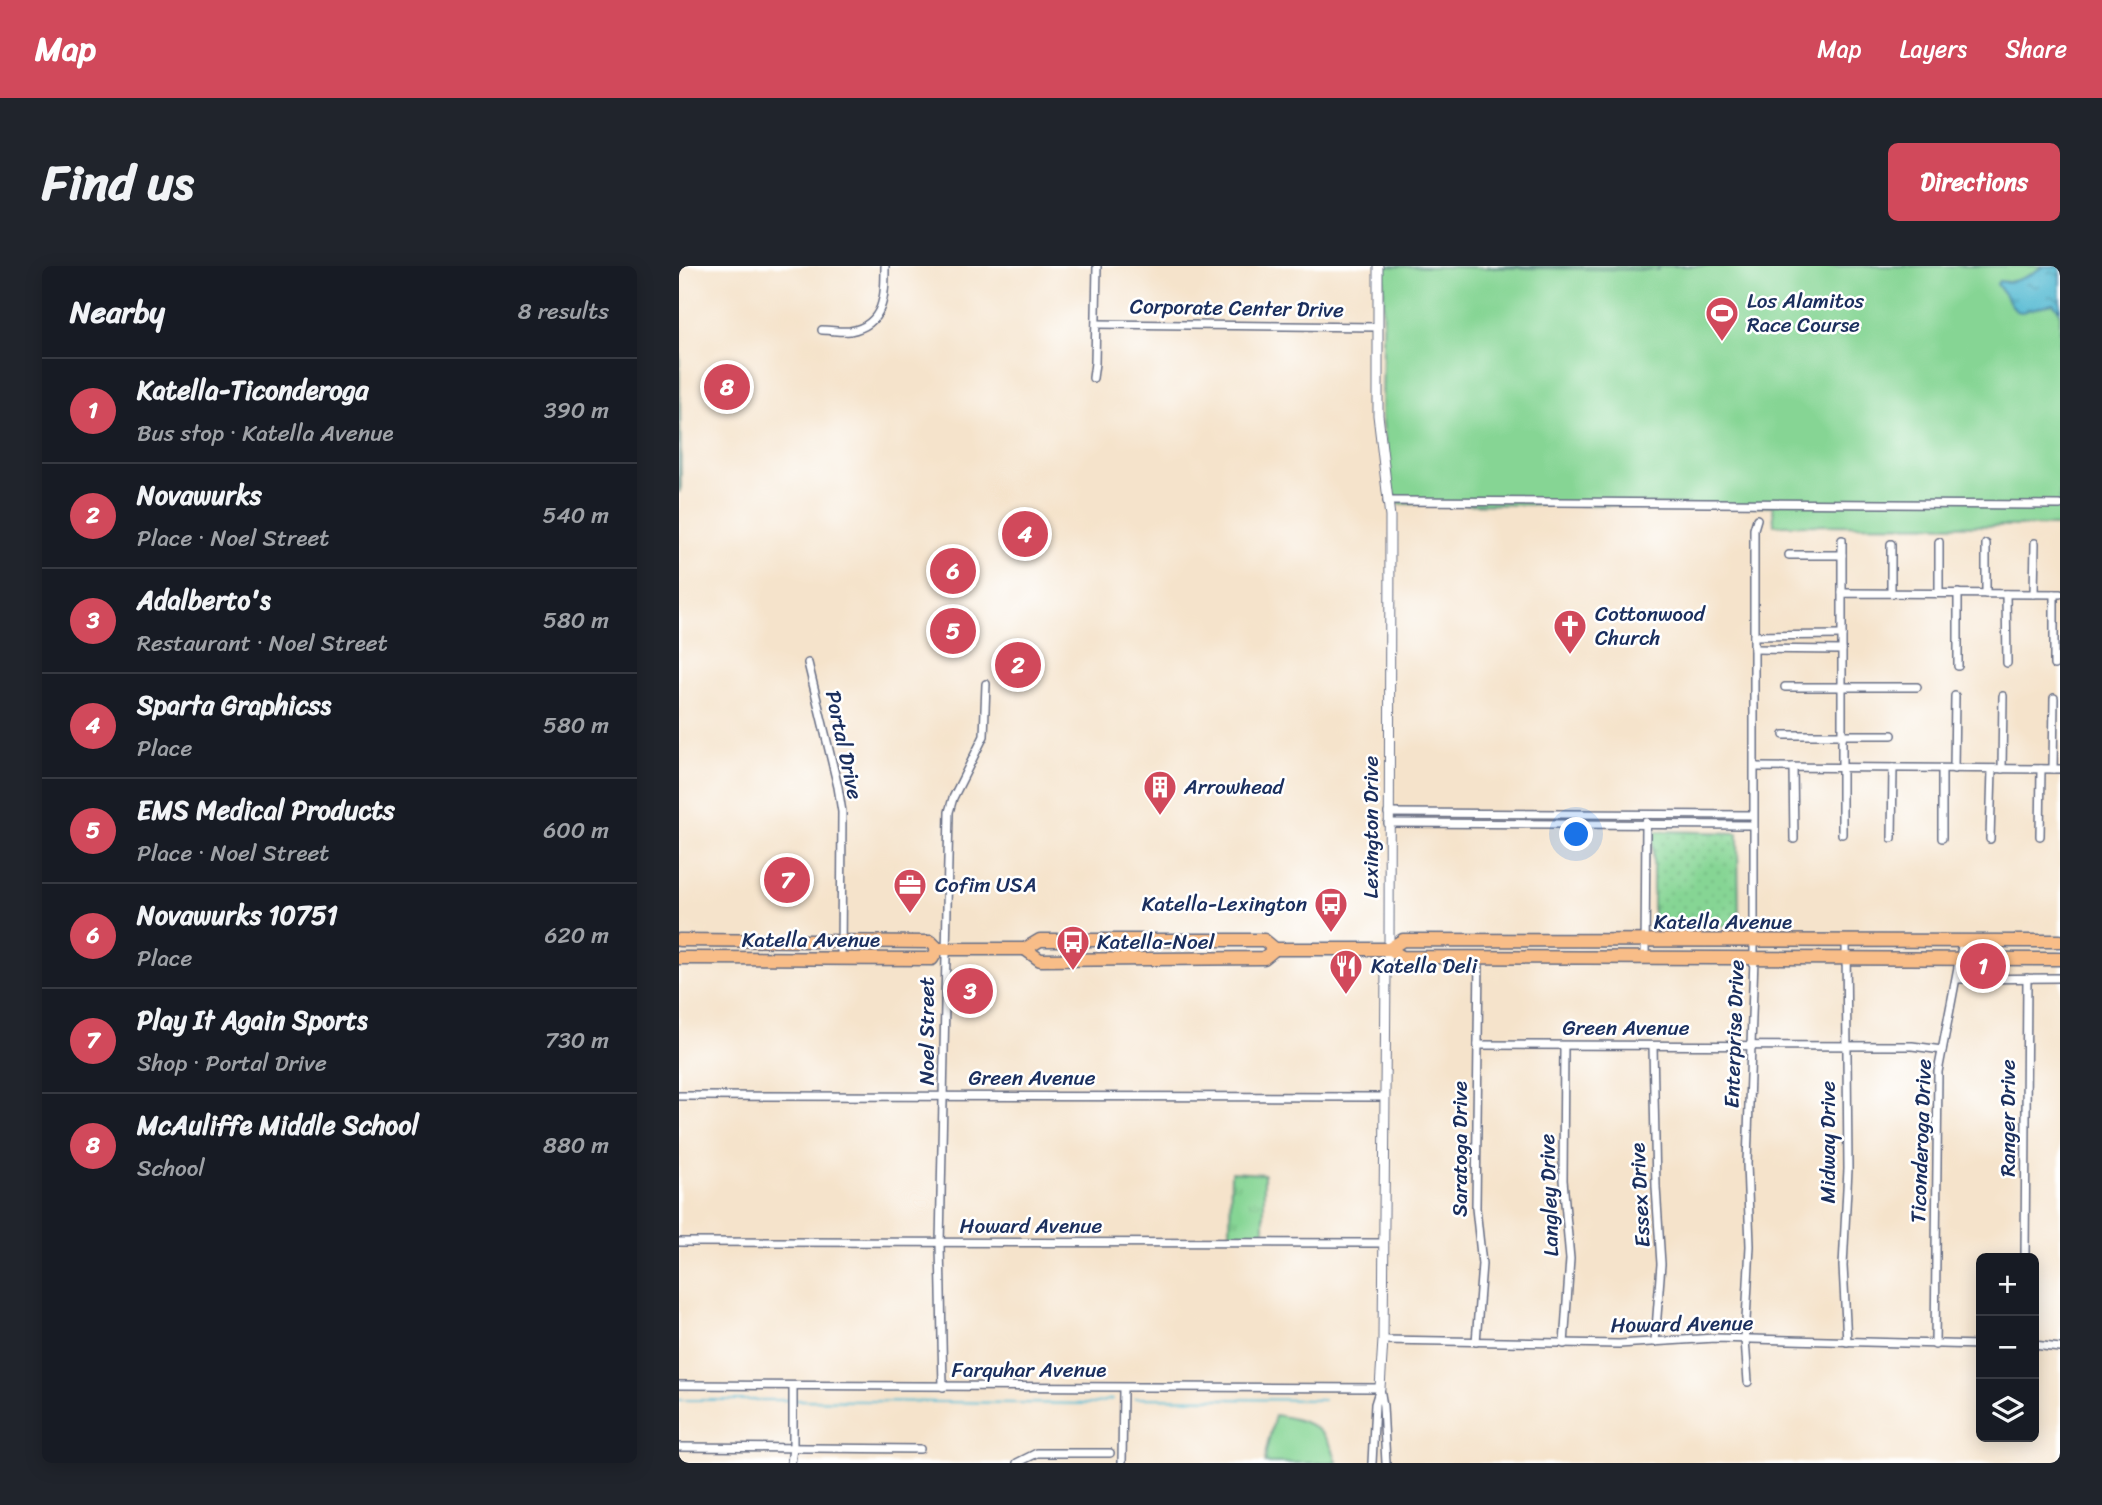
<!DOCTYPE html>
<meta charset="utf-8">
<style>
:root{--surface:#171b24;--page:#20242c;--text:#f1f3f6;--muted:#9ea1a6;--line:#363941;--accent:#d1495b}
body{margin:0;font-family:Sriracha,sans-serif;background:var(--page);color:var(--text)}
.controls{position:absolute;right:21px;bottom:21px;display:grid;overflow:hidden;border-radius:10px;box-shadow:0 4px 18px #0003}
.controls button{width:63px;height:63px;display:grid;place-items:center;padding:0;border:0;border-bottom:2px solid var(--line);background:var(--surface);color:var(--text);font:35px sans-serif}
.you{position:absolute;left:898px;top:569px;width:24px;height:24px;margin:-18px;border:5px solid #fff;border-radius:50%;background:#1a73e8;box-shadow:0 0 0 10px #1a73e833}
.badge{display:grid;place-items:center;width:46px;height:46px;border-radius:50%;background:var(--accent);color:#fff;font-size:23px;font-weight:700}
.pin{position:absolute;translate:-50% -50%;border:4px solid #fff;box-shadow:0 2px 7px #0006}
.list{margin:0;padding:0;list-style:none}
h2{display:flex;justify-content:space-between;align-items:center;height:91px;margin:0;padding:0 28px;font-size:30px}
h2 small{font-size:23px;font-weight:400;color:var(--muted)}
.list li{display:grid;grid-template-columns:46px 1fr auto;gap:21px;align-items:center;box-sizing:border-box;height:105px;padding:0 28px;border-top:2px solid var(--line)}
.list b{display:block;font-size:26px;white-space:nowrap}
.list p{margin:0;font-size:23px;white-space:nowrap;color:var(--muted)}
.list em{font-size:23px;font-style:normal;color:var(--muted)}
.icon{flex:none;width:38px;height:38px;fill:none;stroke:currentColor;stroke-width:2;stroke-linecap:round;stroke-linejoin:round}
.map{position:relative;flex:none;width:1381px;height:1197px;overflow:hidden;border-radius:10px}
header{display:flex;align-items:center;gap:42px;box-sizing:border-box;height:98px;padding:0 35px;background:var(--accent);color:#fff}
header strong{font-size:33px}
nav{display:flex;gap:38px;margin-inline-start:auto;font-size:24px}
.intro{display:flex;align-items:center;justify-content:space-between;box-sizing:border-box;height:168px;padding:0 42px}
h1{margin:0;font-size:49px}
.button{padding:18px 32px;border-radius:10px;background:var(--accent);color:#fff;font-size:24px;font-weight:700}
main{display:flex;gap:42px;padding:0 42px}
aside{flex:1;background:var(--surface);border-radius:10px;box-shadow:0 4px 18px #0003}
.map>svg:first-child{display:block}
</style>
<header>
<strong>Map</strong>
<nav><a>Map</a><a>Layers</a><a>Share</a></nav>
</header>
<div class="intro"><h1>Find us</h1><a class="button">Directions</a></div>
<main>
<aside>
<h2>Nearby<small>8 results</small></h2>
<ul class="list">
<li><span class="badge">1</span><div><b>Katella-Ticonderoga</b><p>Bus stop · Katella Avenue</p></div><em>390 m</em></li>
<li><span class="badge">2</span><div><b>Novawurks</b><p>Place · Noel Street</p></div><em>540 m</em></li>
<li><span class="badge">3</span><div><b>Adalberto's</b><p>Restaurant · Noel Street</p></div><em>580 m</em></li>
<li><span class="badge">4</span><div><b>Sparta Graphicss</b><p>Place</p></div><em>580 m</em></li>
<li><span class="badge">5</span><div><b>EMS Medical Products</b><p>Place · Noel Street</p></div><em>600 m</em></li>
<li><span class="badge">6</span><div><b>Novawurks 10751</b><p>Place</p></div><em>620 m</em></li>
<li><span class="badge">7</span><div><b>Play It Again Sports</b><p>Shop · Portal Drive</p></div><em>730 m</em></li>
<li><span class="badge">8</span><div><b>McAuliffe Middle School</b><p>School</p></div><em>880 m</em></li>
</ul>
</aside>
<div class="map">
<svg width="1381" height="1197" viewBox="0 0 1381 1197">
<defs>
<pattern id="grass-dots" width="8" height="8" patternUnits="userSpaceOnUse" patternTransform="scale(1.75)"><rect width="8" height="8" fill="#86d594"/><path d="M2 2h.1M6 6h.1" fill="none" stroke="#73b782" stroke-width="1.8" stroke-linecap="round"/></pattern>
<pattern id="park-tufts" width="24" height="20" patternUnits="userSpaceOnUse" patternTransform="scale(1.75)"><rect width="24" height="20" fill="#86d594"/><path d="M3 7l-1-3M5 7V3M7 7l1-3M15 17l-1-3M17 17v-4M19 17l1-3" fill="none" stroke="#73b782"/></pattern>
<pattern id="water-ripples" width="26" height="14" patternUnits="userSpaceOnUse" patternTransform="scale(1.75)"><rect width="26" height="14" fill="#53b9d1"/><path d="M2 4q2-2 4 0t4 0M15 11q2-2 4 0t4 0" fill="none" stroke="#4497ad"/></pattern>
</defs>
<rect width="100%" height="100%" fill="#fff"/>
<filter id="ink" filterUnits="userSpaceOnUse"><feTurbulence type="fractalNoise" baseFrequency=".0143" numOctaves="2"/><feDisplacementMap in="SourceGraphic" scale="14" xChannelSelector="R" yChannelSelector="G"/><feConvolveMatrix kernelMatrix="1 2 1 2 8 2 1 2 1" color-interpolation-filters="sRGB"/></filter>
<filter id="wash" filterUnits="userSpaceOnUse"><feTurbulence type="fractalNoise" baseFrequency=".00686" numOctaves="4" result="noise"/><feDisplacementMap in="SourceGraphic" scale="28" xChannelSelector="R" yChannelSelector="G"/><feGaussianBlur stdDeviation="1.57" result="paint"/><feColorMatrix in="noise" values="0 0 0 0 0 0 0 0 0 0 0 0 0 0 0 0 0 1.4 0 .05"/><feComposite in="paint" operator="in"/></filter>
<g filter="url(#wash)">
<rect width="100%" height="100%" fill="#f5e3cb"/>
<g fill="url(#grass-dots)" stroke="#508279" stroke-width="2">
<polygon points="0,34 2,221 0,227"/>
<polygon points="979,565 1059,567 1060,657 1051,657 1049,660 988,659 986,657 974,657 974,567"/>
</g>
<g fill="url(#park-tufts)" stroke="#508279" stroke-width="2">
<polygon points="809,0 980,0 980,4 812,3"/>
<polygon points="552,906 585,908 585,968 551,967"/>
</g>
<g fill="#86d594" stroke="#508279" stroke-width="2">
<polygon points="705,0 979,4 980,0 1381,0 1381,260 1095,259 1094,240 718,238 717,229 713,229 703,150"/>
<path d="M596,1149C629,1154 650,1162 658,1197H586L587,1185Z"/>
</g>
<path fill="url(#water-ripples)" stroke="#377498" stroke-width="2" d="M1365,0H1381V45L1374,37L1343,46L1337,45L1318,18L1320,15C1335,19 1352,8 1365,0Z"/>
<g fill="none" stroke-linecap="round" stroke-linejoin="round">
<g stroke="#53b9d1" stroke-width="2">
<polyline points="456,1132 645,1134"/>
<polyline points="0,1134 111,1134"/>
<polyline points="116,1134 414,1138 433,1133"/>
</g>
</g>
</g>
<g filter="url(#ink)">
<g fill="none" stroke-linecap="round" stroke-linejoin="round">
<defs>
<g id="minor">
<polyline points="417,58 699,61"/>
<path d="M143,64C153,64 161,66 171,65C206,59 206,29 206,0"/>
<polyline points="414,112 416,97 418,0"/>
<polyline points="708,235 1381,239"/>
<polyline points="1163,274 1163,327"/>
<polyline points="1260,276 1260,327"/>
<polyline points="1212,278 1212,327"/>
<polyline points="1307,278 1307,328"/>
<polyline points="1110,289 1163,289"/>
<polyline points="1279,327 1279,400"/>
<polyline points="1327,328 1328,397"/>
<polyline points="1355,328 1356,277"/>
<polyline points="1375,328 1375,399"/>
<polyline points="1075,370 1163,369"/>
<polyline points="1075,383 1163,384"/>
<polyline points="129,397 159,521 163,546 162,694"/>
<polyline points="1106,421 1238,421"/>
<polyline points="1105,469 1213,469"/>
<polyline points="1076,501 1381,503"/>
<polyline points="1114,501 1115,573"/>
<polyline points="1275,503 1276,430"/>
<polyline points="1323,503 1324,430"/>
<polyline points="1374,503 1375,432"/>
<polyline points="709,547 1074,549"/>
<polyline points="709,557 1074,559"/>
<polyline points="1163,568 1163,327 1381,328"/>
<polyline points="1361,570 1362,503"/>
<polyline points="1213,572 1214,502"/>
<polyline points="1263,572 1263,503"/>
<polyline points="1311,573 1313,503"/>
<polyline points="1167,675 1169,903 1164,1000 1168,1076"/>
<polyline points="966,691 967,556"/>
<polyline points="1278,713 1381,712"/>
<polyline points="799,779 1233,780 1263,784"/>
<polyline points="974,780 977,921 982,998 976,1076"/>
<polyline points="0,830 705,831"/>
<polyline points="0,976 704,977"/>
<polyline points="1346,992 1348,712"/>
<polyline points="704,1074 940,1078 1036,1072 1302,1079"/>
<polyline points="797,1076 803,998 797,942 800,691"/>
<polyline points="885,1078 891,993 884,914 885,780"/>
<polyline points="1256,1079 1259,806 1284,675"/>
<polyline points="1355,1079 1381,1082"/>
<polyline points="1069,1116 1066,1073 1071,980 1068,897 1075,692 1075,263 1078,253"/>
<polyline points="0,1119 701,1122"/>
<polyline points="264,1121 261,978 270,546 274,532 305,470 307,418"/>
<polyline points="0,1181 241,1183"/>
<polyline points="112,1197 114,1182 114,1120"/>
<polyline points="338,1197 358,1187 431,1187"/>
<polyline points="443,1197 444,1122"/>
<polyline points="693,1197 696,1138 701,1122 704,1140 707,1197"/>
</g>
<polyline id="tertiary" points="699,0 699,149 711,251 710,683 707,703 704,1074 701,1122"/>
<g id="primary">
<polyline points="0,674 252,676 259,683 346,683 361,674 585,674 596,683 710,683 723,691 1381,693"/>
<polyline points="346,683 361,694 585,692 596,683"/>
<polyline points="710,683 724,674 1381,675"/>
<polyline points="0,692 253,693 259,683"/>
</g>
</defs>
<use href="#minor" stroke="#676e84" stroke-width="10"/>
<use href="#tertiary" stroke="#676e84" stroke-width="11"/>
<use href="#primary" stroke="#676e84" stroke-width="15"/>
<use href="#minor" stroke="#fff" stroke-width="7"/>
<use href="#tertiary" stroke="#fff" stroke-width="9"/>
<use href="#primary" stroke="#f8bd88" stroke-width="12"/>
</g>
</g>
<defs>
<symbol id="stadium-pin" viewBox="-11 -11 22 30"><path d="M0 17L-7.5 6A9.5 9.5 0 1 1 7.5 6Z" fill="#d1495b" stroke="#fff"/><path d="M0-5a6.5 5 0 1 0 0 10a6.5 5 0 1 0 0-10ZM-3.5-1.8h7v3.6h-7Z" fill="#fff"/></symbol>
<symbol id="church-pin" viewBox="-11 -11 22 30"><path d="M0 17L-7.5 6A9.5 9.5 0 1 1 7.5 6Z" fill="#d1495b" stroke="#fff"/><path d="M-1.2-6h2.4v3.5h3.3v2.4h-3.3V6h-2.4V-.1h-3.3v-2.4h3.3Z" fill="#fff"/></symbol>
<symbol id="building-pin" viewBox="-11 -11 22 30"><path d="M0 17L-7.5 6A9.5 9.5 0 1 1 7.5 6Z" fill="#d1495b" stroke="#fff"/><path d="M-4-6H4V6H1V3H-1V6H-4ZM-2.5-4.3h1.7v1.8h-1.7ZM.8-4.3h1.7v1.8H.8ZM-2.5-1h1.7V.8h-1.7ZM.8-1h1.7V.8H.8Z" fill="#fff"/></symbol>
<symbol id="office-pin" viewBox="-11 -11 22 30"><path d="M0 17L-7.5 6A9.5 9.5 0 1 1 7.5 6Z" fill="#d1495b" stroke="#fff"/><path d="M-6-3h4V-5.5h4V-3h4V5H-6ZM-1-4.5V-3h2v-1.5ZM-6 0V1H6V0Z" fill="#fff"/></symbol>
<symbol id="bus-pin" viewBox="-11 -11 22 30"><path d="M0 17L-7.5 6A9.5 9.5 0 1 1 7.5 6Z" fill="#d1495b" stroke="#fff"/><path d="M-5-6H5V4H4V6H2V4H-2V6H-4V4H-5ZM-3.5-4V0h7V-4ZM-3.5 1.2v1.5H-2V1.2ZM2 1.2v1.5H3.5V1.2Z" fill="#fff"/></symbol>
<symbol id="restaurant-pin" viewBox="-11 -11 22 30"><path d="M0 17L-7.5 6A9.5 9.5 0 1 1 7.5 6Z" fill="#d1495b" stroke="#fff"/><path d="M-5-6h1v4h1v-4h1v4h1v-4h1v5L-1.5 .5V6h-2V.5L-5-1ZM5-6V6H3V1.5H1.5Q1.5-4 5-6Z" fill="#fff"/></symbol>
</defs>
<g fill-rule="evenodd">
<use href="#stadium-pin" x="1024" y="28" width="38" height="52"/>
<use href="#church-pin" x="872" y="341" width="38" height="52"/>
<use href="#building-pin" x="462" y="502" width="38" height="52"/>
<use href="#office-pin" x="212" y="600" width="38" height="52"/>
<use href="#bus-pin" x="633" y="619" width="38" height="52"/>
<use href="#bus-pin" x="375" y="657" width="38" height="52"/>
<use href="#restaurant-pin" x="648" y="681" width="38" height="52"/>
</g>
<g text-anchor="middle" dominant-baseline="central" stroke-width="5" stroke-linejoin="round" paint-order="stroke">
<g font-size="21" fill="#1b2f5e" stroke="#fff" text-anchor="start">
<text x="1068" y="35">Los Alamitos<tspan x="1068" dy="24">Race Course</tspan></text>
<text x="916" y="348">Cottonwood<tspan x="916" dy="24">Church</tspan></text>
<text x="505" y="521">Arrowhead</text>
<text x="256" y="619">Cofim USA</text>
<text x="628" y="638" text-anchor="end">Katella-Lexington</text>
<text x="418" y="676">Katella-Noel</text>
<text x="692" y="700">Katella Deli</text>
</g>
<g font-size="21" fill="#1b2f5e" stroke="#fff">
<text transform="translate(558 42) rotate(1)">Corporate Center Drive</text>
<text transform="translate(165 479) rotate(78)">Portal Drive</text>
<text transform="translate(692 561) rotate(-90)">Lexington Drive</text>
<text x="1044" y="656">Katella Avenue</text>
<text x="132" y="674">Katella Avenue</text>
<text x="947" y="762">Green Avenue</text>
<text transform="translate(248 765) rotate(-90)">Noel Street</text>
<text transform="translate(1055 768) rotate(-88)">Enterprise Drive</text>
<text x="353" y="812">Green Avenue</text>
<text transform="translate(1329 852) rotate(-90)">Ranger Drive</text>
<text transform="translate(1242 875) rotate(-88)">Ticonderoga Drive</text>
<text transform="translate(1149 876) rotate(-90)">Midway Drive</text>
<text transform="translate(781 883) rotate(-90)">Saratoga Drive</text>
<text transform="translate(870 929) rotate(-92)">Langley Drive</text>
<text transform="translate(961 929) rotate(-93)">Essex Drive</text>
<text x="352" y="960">Howard Avenue</text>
<text transform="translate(1003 1058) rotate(-1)">Howard Avenue</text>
<text x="350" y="1104">Farquhar Avenue</text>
</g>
</g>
</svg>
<div class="controls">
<button>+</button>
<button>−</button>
<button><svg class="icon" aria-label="layers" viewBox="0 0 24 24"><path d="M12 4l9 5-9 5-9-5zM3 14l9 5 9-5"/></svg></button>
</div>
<div class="you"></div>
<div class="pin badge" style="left:1304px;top:700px">1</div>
<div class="pin badge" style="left:339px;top:399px">2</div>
<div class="pin badge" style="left:291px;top:725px">3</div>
<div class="pin badge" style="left:346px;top:268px">4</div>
<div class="pin badge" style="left:274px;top:365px">5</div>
<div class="pin badge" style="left:274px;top:305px">6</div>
<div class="pin badge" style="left:108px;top:614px">7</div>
<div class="pin badge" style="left:48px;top:121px">8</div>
</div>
</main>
